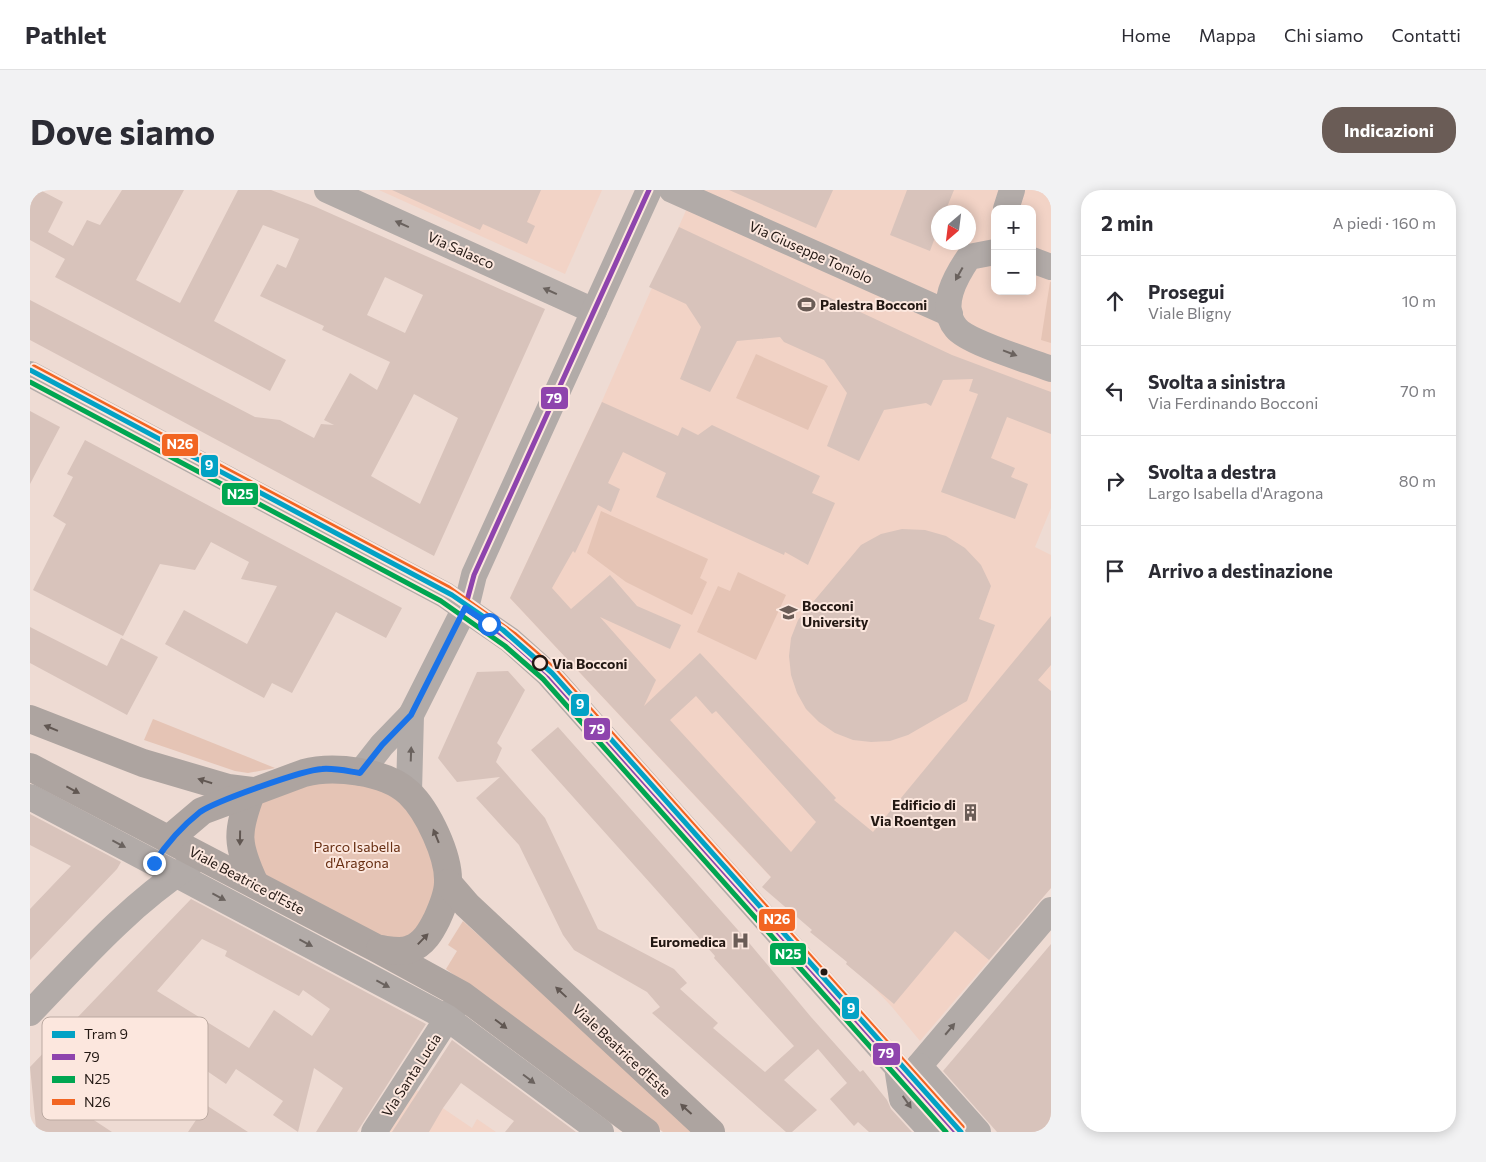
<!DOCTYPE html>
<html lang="it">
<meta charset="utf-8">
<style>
:root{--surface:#fff;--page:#f2f2f3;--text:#2b2b33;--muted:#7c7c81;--line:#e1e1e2;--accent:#6a5c56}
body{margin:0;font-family:Commissioner,sans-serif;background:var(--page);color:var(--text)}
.controls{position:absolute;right:15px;top:15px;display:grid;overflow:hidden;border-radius:10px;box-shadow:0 2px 12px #0003}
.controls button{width:45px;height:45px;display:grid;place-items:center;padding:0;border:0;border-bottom:1px solid var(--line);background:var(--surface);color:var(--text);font:25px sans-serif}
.compass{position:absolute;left:901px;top:15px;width:45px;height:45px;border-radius:50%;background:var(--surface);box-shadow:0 2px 12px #0003;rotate:208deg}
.stop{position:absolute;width:15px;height:15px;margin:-11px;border:4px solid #1a73e8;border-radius:50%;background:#fff}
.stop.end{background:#1a73e8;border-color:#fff;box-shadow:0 1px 5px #0008}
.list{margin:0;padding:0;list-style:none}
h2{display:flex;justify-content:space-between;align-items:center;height:65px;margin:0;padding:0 20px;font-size:21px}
h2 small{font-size:16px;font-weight:400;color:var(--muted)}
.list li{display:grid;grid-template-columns:32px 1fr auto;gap:15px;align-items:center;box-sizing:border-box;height:90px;padding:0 20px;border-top:1px solid var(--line)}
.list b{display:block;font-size:19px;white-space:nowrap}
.list p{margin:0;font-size:16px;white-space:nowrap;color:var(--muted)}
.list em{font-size:16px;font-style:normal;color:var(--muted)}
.icon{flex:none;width:28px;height:28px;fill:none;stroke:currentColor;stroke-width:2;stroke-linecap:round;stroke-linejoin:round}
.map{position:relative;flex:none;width:1021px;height:942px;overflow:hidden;border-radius:20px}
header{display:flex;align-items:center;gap:30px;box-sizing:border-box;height:70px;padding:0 25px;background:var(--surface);border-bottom:1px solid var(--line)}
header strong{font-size:24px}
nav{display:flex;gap:28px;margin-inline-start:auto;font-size:18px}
.intro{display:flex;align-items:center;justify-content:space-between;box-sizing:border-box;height:120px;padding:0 30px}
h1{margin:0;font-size:35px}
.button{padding:12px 22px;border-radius:20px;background:var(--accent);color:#fff;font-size:18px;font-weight:700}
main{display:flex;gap:30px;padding:0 30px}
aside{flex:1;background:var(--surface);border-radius:20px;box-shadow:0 2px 12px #0003}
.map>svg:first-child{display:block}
</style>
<header>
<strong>Pathlet</strong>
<nav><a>Home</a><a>Mappa</a><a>Chi siamo</a><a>Contatti</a></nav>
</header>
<div class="intro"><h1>Dove siamo</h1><a class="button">Indicazioni</a></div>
<main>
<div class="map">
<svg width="1021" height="942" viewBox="0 0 1021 942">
<rect width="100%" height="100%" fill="#eedbd3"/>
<g fill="#f2d3c6" fill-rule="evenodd">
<polygon points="349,0 572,0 535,84"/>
<path d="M665,0H1021V318L1005,357L1021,365V698L890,851L862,817L480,408L569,218ZM965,19H1002V101H965ZM908,22H938V52H908Z"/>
<polygon points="376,893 442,938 447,929 466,942 346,942"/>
</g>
<g fill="#e5c4b5">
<polygon points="1020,92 1021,92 1021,153 1011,150"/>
<polygon points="726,164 798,196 778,240 706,208"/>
<polygon points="571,321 678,369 670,388 677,392 662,425 596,392 557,363"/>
<polygon points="708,382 756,405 726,470 667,442 688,396 700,401"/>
<polygon points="123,529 245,578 218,583 205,581 114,550"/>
<polygon points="300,582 375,607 414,685 383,755 345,756 219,678 220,616"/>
<polygon points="433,731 665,942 633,942 416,779 427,761 418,755"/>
</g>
<g fill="#d8c3bb" fill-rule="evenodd">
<path d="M0,0H10L33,12L18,42L43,56L57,30L70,35L92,0H154L106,90L150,113L208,0H241L286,17L515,119L404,366L0,150V110L225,227L250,230L284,248L291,234L304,235L294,230L320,183L347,200L360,172L292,140L294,136L230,106L247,74L256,78L269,49L233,35L184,131L256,170L240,201L25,87L35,69L0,50ZM355,87L393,105L375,143L337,125ZM384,204L428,228L390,314L341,286Z"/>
<polygon points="362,0 511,0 497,32 505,36 497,54 453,34 450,40"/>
<polygon points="699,0 803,0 786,38"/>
<polygon points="877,0 924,0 915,22 908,22 908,39 900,61 860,45"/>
<polygon points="649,37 922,165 1021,202 1021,244 977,227 961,268 985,278 981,287 998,294 985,329 911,302 948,204 939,201 943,189 913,190 901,216 896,213 854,220 829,271 797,256 817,203 794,170 754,152 750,147 707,151 680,202 650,189 671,137 656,114 619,97"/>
<path d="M572,212L648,246L652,237L668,245L682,235L790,286L782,303L805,313L778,375L755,362L754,365L626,307L636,283L593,262L578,293L590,299L581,322L568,315L545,363L543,361L522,398L541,419L580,385L607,416L651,435L640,459L570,427L626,490L614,516L670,463L806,608L804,610L843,642L1021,426V475L1008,490L1021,501V698L959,770L925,741L864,814L816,774L817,772L780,742L782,740L732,697L741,687L480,408ZM666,506L682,524L686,521L786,632L761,662L640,530Z"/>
<polygon points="0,221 30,237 0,294"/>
<polygon points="55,250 372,418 356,448 306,422 262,503 242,493 234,508 135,454 154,420 217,454 247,396 211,389 219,372 181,352 165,380 130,374 93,446 3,400 36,334 23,326 43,287 37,284"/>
<polygon points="872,339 895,340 916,346 935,358 951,375 961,396 949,429 965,435 937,511 878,545 860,551 841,552 823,550 805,543 789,532 776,519 767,503 761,485 759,466 761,448 768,430 831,355 851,344"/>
<polygon points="0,437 77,476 91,448 128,467 97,525 0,473"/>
<polygon points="478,481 495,500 467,553 472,558 466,572 515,628 568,739 644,779 657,793 650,799 688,833 683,838 735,882 764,856 684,768 685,766 621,694 501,560 528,537 715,748 781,827 830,882 833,880 857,910 861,919 882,942 839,942 828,932 824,936 800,909 817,893 788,859 754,890 787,920 762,942 756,942 622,823 630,817 617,802 544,760 533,745 489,655 446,608 470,587 427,592 408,568 447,482"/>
<polygon points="0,624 91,672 87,679 0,770 0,719 41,676 0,655"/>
<path d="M161,709L396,834L327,942H286L313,898L284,878L268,942L243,925L253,911L206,879L196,894L174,879L171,883L128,856L132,849L96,828L42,888L44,917L82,942H12L6,938L0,877ZM172,749L197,761L195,766L269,806L273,800L300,819L282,846L244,820L219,858L127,801Z"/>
<polygon points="1021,754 1021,937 1017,942 967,942 913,881"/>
<polygon points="422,850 546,942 475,942 484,931 431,893 413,918 399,942 362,942"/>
<polygon points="176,915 218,942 158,942"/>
</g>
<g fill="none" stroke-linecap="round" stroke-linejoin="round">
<g stroke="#b2aba8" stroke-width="26">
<polyline points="297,0 564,121"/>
<polyline points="642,0 920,124"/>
<polyline points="976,19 982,0"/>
<path d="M965,62L939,67C926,86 908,116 926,138C938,153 1001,171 1021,179"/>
<polyline points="1002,70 1021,77"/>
<polyline points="0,184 415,405 480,450 518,484 867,877 872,909 902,942"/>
<polyline points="330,583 352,555 381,525 437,414 444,385 619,0"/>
<polyline points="379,602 381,525"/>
<polyline points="0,607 417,828 571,942"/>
<path d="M0,823C50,771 98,716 159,676"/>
<polyline points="889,876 1021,720"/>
<polyline points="889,876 948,942"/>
<polyline points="344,942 426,815"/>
</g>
<g stroke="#ada4a0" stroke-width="28">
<polyline points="0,529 113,573 198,598 222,601"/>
<polyline points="0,577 348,759 432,805 616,942"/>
<path d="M222,601C206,643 206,653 225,694"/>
<path d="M139,649L172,621L274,583C303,575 356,581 379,603C398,621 419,666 418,692C418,704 412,718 407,729C401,741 394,754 380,759C371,763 359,760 350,759"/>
<polyline points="418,693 437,715 681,942"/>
</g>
<defs>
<g id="bus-1">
<polyline points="435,418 480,450 518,484 926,942"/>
<polyline points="435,418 444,385 619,0"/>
</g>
<polyline id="bus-2" points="0,192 411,411 475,456 513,489 916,942"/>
<polyline id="bus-3" points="4,177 419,398 484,444 524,479 932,937"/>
</defs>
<use href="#bus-1" stroke="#fce7de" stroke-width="9"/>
<use href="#bus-2" stroke="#fce7de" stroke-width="9"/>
<use href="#bus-3" stroke="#fce7de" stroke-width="9"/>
<use href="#bus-1" stroke="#8e44ad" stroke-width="5"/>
<use href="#bus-2" stroke="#00a651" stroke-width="5"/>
<use href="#bus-3" stroke="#f26522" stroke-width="5"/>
<defs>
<polyline id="tram-1" points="0,180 422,405 473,440 522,483 931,942"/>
</defs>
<use href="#tram-1" stroke="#fce7de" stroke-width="9"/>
<use href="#tram-1" stroke="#02a2c5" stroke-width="5"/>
</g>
<defs><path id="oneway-solid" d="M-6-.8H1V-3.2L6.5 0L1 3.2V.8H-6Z" transform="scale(1.25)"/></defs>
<g fill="#6a625e">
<use href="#oneway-solid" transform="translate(372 34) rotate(-156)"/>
<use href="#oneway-solid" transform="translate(929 84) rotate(119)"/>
<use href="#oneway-solid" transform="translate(520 101) rotate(-156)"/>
<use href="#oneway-solid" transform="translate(980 163) rotate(21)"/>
<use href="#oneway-solid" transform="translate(381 564) rotate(-88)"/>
<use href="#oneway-solid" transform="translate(89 654) rotate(28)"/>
<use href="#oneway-solid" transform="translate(189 707) rotate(28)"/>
<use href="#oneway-solid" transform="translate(276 753) rotate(28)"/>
<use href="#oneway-solid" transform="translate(353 794) rotate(28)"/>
<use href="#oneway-solid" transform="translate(920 839) rotate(-50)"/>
<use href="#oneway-solid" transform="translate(499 889) rotate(37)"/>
<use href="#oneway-solid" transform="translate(877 912) rotate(55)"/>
</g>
<g fill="#615752">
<use href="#oneway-solid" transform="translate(21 538) rotate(-158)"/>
<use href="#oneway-solid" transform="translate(175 591) rotate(-163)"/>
<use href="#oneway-solid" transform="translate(43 600) rotate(28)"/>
<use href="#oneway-solid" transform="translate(406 646) rotate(-112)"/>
<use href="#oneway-solid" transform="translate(210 648) rotate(91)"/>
<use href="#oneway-solid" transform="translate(393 749) rotate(-46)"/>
<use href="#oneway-solid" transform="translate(531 802) rotate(-137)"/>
<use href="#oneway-solid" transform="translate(471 834) rotate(37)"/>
<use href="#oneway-solid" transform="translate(656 919) rotate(-138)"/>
</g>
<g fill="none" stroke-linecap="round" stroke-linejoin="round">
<path stroke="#1a73e8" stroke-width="6" d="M124,673C137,653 151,637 170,622C186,611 273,580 292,579C305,578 317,581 330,583L352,555L381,525L435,418L459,434"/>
</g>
<defs>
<symbol id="stadium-bare" viewBox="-9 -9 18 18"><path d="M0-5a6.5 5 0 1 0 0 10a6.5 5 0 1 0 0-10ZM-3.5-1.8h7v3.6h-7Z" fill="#6a5c56" stroke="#fce7de" stroke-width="2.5" paint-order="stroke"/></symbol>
<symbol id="university-bare" viewBox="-9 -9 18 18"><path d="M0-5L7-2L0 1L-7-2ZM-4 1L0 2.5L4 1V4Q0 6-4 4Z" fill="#6a5c56" stroke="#fce7de" stroke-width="2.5" paint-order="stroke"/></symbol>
<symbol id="building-bare" viewBox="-9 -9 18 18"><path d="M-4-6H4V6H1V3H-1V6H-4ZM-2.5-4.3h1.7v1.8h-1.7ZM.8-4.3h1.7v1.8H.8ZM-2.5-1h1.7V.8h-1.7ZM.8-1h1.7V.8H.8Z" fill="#6a5c56" stroke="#fce7de" stroke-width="2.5" paint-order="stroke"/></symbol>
<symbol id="hospital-bare" viewBox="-9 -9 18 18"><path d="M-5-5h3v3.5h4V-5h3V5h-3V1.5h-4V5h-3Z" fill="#6a5c56" stroke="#fce7de" stroke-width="2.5" paint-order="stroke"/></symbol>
</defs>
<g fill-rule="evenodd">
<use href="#stadium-bare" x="764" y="102" width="25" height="25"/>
<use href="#university-bare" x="746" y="410" width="25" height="25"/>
<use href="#building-bare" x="928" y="610" width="25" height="25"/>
<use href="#hospital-bare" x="698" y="738" width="25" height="25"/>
</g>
<circle fill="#fce7de" stroke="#231813" stroke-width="2.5" cx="510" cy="473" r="7"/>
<circle fill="#231813" stroke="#fce7de" stroke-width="2" cx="794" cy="782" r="4.5"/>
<g text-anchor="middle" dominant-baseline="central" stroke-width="4" stroke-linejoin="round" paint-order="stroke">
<g font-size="14" fill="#231813" stroke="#fce7de">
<text transform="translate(431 60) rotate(24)">Via Salasco</text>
<text transform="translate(781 62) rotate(24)">Via Giuseppe Toniolo</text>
<text transform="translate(217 690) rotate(28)">Viale Beatrice d'Este</text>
<text transform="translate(592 860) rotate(43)">Viale Beatrice d'Este</text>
<text transform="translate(381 885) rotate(-57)">Via Santa Lucia</text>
</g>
<g font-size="14" font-weight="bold" fill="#231813" stroke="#fce7de" text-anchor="start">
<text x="790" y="114">Palestra Bocconi</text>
<text x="772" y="415">Bocconi<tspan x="772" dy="16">University</tspan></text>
<text x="926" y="614" text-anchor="end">Edificio di<tspan x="926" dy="16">Via Roentgen</tspan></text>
<text x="696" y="751" text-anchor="end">Euromedica</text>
</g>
<g font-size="14" font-weight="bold" fill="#231813" stroke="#fce7de" text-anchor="start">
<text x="522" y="473">Via Bocconi</text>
</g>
<g font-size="14" fill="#672e12" stroke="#fce7de">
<text x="327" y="656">Parco Isabella<tspan x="327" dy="16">d'Aragona</tspan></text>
</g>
</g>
<rect x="12" y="827" width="166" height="103" rx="8" fill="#fce7de" stroke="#bba9a1" stroke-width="1"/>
<rect x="22" y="841" width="23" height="7" fill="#02a2c5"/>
<rect x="22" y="864" width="23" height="6" fill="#8e44ad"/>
<rect x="22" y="886" width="23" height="7" fill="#00a651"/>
<rect x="22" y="909" width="23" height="6" fill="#f26522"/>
<g font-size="14" fill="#231813">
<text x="54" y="849">Tram 9</text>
<text x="54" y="872">79</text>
<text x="54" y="894">N25</text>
<text x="54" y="917">N26</text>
</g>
<g stroke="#fce7de" stroke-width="2">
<rect x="510" y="196" width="29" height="24" rx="5" fill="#8e44ad"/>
<rect x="131" y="243" width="38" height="24" rx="5" fill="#f26522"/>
<rect x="170" y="264" width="19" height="24" rx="5" fill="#02a2c5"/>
<rect x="191" y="292" width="38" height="24" rx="5" fill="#00a651"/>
<rect x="540" y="503" width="20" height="24" rx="5" fill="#02a2c5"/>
<rect x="553" y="527" width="28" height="24" rx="5" fill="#8e44ad"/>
<rect x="728" y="718" width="38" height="24" rx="5" fill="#f26522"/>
<rect x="739" y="752" width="38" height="24" rx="5" fill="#00a651"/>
<rect x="811" y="806" width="19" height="24" rx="5" fill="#02a2c5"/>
<rect x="842" y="852" width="29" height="24" rx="5" fill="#8e44ad"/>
</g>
<g font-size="14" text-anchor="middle" font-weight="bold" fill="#fff">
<text x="524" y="213">79</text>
<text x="150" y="259">N26</text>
<text x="179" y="280">9</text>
<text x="210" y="309">N25</text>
<text x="550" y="519">9</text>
<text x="567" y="544">79</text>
<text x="747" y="734">N26</text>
<text x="758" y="769">N25</text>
<text x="821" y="823">9</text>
<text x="856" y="868">79</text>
</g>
</svg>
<div class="controls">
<button>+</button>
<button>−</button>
</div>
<svg class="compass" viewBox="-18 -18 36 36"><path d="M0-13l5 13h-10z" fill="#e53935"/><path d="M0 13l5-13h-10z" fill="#7c7c81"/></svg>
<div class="stop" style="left:459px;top:434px"></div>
<div class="stop end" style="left:124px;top:673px"></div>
</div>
<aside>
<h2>2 min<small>A piedi · 160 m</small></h2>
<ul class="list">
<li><svg class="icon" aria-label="ahead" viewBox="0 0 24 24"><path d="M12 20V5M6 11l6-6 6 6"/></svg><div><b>Prosegui</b><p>Viale Bligny</p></div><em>10 m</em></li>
<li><svg class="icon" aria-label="left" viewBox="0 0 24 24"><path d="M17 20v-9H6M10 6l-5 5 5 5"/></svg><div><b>Svolta a sinistra</b><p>Via Ferdinando Bocconi</p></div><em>70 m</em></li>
<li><svg class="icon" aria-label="right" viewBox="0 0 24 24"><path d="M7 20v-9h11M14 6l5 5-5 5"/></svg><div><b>Svolta a destra</b><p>Largo Isabella d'Aragona</p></div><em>80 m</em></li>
<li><svg class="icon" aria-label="arrive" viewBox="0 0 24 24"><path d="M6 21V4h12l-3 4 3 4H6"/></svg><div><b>Arrivo a destinazione</b></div></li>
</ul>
</aside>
</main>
